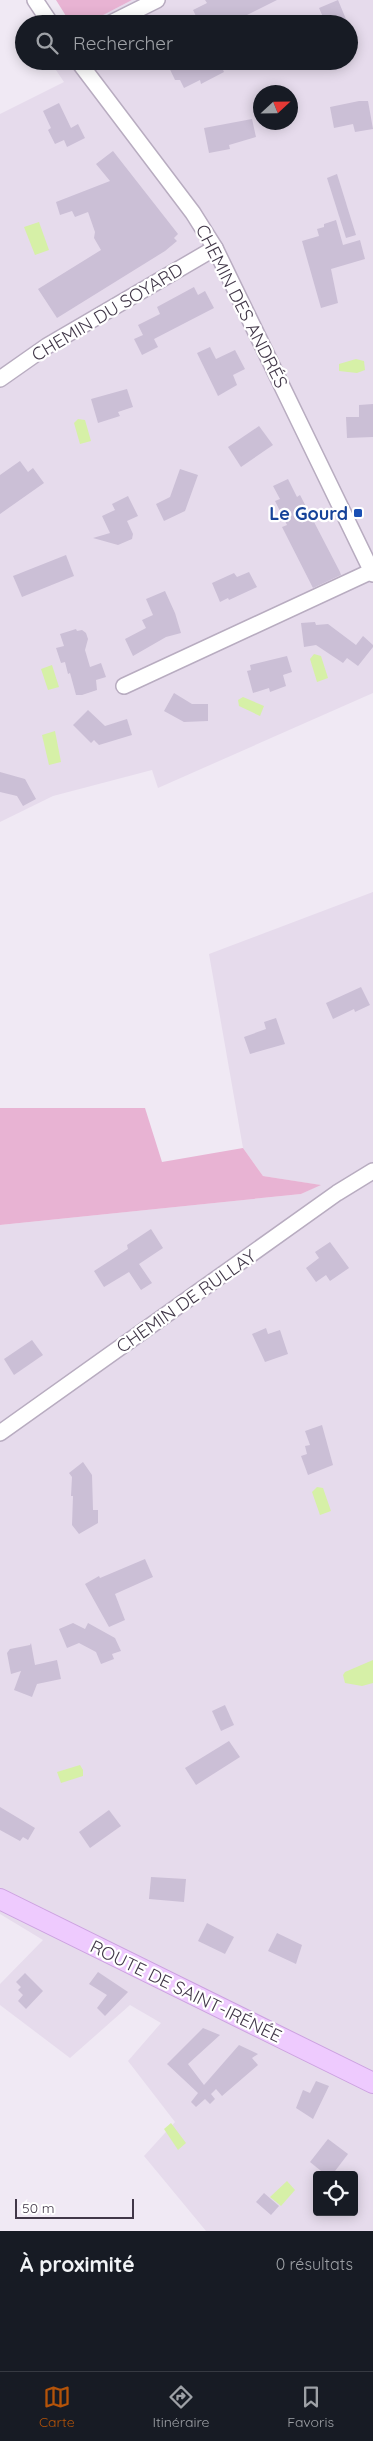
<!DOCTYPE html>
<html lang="fr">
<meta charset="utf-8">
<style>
:root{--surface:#171b24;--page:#242831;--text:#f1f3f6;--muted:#9ea1a6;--line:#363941;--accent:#b45309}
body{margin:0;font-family:Quicksand,sans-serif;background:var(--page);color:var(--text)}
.controls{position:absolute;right:15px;bottom:15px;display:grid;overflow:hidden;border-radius:5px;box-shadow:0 2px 12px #0003}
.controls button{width:45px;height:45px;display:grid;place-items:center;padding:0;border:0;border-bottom:1px solid var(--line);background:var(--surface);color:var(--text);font:25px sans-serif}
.compass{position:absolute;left:253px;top:85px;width:45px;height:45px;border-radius:50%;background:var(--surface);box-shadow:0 2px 12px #0003;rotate:68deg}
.scale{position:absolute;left:15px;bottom:12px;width:119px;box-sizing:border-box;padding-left:5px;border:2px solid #413748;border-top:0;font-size:14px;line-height:18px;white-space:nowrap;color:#413748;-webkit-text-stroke:4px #fff;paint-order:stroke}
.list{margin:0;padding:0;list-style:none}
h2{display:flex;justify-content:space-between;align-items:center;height:65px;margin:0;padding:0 20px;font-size:21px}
h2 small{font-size:16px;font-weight:400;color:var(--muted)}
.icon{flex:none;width:28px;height:28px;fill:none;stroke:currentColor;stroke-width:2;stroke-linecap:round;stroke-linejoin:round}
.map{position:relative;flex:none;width:373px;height:2231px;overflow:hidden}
.search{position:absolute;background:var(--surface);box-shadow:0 2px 12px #0003;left:15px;right:15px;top:15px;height:55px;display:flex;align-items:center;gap:12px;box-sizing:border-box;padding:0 18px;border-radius:28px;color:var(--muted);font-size:19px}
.sheet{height:140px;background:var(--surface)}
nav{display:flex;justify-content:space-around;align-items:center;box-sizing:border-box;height:70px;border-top:1px solid var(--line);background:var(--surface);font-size:14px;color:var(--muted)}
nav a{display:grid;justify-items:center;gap:2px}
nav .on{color:var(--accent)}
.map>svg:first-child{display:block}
</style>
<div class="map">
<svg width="373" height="2231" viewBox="0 0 373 2231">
<rect width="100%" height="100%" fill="#f0e9f4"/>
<g fill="#e6dbec" fill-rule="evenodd">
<path d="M132,0H373V693L158,788L152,770L53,796L0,822V114L64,82L50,61H349V24H86ZM260,92H290V122H260Z"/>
<path d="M373,892V2231H206L144,2156L175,2122L128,2061L161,2023L130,2005L70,2058L0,2005V1984L43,1940L0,1914V1225L301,1194L320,1185L263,1176L243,1148L209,954ZM317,2175H354V2212H317Z"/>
</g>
<g fill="#e8b3d3">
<polygon points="56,0 132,0 86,24 71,24"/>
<polygon points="0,1108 145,1108 162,1162 243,1148 263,1176 321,1185 301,1194 0,1225"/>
</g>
<g fill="#d6f0a7">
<polygon points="39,222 49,250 35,255 24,227"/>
<polygon points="356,359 364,361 365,370 357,373 339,371 339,364"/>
<polygon points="78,419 85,420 91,441 80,444 74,423"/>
<polygon points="314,654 321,656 328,678 317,682 310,659"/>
<polygon points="52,665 59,687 48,690 41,669"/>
<polygon points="243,697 264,706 260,716 239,706 238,700"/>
<polygon points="55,731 61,762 49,765 42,735"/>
<polygon points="317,1487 323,1488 331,1511 320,1515 312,1492"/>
<polygon points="373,1660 373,1683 362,1686 345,1683 343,1675 345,1672"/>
<polygon points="80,1765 83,1770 83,1776 61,1783 57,1772"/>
<polygon points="171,2123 186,2143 178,2150 164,2129"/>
<polygon points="287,2181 295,2190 281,2206 270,2197"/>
</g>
<g fill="#cbbfd6">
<polygon points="205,0 277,0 239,19 238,17 225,24 200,24 193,10 207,3"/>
<polygon points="338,0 348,24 320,24 323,17 319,8"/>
<polygon points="166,61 186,61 190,68 204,61 219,61 224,72 201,84 200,80 184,88 180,80 175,80"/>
<polygon points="359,101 368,101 373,129 355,132 353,124 334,128 330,107"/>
<polygon points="59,103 71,128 78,124 85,138 67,147 64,140 55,144 48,130 51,128 43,111"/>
<polygon points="252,119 256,137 229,145 230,149 209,153 204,128"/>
<polygon points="113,151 178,234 174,238 177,241 165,251 57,318 38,289 101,250 94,238 95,232 88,212 75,217 72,211 60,215 56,202 110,181 96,164"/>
<polygon points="337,174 356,235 346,238 327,178"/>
<polygon points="336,220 343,245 360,240 365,259 331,269 338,303 321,308 302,241 319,236 317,229 324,227 324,224"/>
<polygon points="194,287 198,295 205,291 214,308 154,339 158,347 142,355 134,339 143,335 138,325 160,314 157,307"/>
<polygon points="210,347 216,359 235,350 245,369 233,375 237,385 218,396 197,353"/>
<polygon points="127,389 133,407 118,412 120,416 98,423 91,399"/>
<polygon points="373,404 373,437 347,438 346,417 359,417 359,405"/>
<polygon points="259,426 273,445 241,467 228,447"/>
<polygon points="20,461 28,472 33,468 44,483 0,514 0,475"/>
<polygon points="180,469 198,475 185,511 164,521 156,504 170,497"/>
<polygon points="288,479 297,497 300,495 340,572 341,575 313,588 282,527 287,525 275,501 280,499 273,486"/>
<polygon points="128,496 138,516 127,521 133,534 132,539 118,545 93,538 110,533 102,516 115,510 112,504"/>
<polygon points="66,555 74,576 22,597 13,576"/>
<polygon points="249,572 257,587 229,600 228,598 220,602 212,583 234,573 237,577"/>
<polygon points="165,591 175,613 181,633 166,637 133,656 125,639 146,628 142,620 153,615 146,599"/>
<polygon points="315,622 316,625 328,624 356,645 363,636 373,645 373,647 358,666 347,658 343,663 316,645 304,647 301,623"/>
<polygon points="76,629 77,631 82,630 86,633 88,639 85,650 90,667 101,663 106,677 96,680 97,690 82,695 76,695 70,673 68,674 65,662 61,663 56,648 64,646 60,634"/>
<polygon points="287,656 292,672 283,675 286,686 270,692 269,688 253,693 247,671 251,670 250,665"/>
<polygon points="174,693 192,704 208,704 208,721 184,722 164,711"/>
<polygon points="88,710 105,726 127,719 132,735 99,745 94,740 91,743 73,725"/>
<polygon points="0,772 25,779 36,799 23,806 17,796 0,792"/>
<polygon points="361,987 370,1005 355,1012 354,1009 333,1019 326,1003"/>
<polygon points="276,1018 285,1044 250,1054 244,1037 266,1029 264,1022"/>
<polygon points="151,1229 163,1248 139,1264 152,1283 141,1290 129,1272 104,1287 94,1271 128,1249 127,1245"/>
<polygon points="330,1242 349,1268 330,1281 326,1275 316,1282 306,1268 319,1258 315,1252"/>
<polygon points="266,1328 268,1334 280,1330 288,1354 265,1362 252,1334"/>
<polygon points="32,1340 43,1355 14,1375 4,1359"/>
<polygon points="322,1425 333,1465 308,1475 301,1456 307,1454 305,1446 310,1445 305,1431"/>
<polygon points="83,1462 92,1475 93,1510 98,1510 98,1523 79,1534 72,1525 73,1496 71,1496 72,1477 69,1473"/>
<polygon points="145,1559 153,1577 115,1594 125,1620 109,1627 85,1584 99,1576 100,1578"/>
<polygon points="73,1623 85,1629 88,1623 115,1638 121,1651 112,1654 114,1659 101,1664 96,1652 79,1643 67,1648 59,1629"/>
<polygon points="31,1643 35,1665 57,1660 61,1679 37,1684 32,1697 14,1690 21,1671 11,1674 7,1653 10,1649 30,1645"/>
<polygon points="225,1705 234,1725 221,1731 212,1711"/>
<polygon points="229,1741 240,1757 196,1785 185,1768"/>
<polygon points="0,1807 35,1828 28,1840 23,1837 20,1841 0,1830"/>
<polygon points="109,1810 121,1826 90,1848 79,1832"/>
<polygon points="151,1877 186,1879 184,1902 149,1899"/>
<polygon points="207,1923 234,1937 225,1954 198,1941"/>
<polygon points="277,1933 302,1945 296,1964 268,1951"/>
<polygon points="98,1972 128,1992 105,2016 97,2008 107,1995 89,1984"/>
<polygon points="25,1973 43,1991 26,2009 18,2001 23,1995 18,1990 21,1987 16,1982"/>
<polygon points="203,2028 220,2035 188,2064 204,2085 239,2045 258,2054 252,2058 258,2065 222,2096 216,2089 211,2094 215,2099 210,2104 205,2099 196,2107 191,2102 198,2093 167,2064"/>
<polygon points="316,2081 329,2086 313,2119 296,2108 303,2090 310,2093"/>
<polygon points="328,2139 348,2154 332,2175 326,2175 310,2162"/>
<polygon points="264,2193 279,2206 271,2215 256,2202"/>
</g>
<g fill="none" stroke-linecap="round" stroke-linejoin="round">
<defs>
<g id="street">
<polyline points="35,0 51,24"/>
<polyline points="109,24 157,0"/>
<polyline points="78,61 193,213 215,248 373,574"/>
<polyline points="0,379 47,346 215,248"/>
<polyline points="124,686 372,571"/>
<polyline points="0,1433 337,1193 373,1171"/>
</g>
<polyline id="secondary" points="0,1899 373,2083"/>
</defs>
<use href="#street" stroke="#b8acc0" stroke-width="18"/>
<use href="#secondary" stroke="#cca2e0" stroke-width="22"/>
<use href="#street" stroke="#fff" stroke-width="15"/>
<use href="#secondary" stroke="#eecafe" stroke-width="20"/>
</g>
<rect fill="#1a4fb4" stroke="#fff" stroke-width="2" x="353" y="508" width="10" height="10" rx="2.5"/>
<g text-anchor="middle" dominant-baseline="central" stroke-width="4.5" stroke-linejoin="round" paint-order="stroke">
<g font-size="18" fill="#413748" stroke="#fff">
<text transform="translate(242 306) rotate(63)">CHEMIN DES ANDRÉS</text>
<text transform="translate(107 312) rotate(-31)">CHEMIN DU SOYARD</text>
<text transform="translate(186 1301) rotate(-35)">CHEMIN DE RULLAY</text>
<text transform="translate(186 1991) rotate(26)">ROUTE DE SAINT-IRÉNÉE</text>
</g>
<g font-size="18" font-weight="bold" fill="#164399" stroke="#fff" text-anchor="end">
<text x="348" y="513">Le Gourd</text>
</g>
</g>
</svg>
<div class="controls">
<button><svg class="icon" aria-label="locate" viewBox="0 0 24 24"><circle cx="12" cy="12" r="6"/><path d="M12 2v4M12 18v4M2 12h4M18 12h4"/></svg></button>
</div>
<svg class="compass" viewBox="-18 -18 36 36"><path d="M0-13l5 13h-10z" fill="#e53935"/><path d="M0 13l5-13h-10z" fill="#9ea1a6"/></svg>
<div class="scale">50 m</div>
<div class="search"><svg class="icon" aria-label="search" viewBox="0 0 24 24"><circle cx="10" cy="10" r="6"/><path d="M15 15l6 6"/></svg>Rechercher</div>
</div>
<section class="sheet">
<h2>À proximité<small>0 résultats</small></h2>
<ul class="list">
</ul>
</section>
<nav>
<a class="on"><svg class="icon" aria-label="map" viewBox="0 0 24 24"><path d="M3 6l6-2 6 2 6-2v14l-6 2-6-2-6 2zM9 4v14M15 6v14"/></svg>Carte</a>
<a><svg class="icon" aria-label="directions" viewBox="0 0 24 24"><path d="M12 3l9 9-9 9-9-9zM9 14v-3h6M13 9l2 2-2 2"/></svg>Itinéraire</a>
<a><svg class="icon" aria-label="saved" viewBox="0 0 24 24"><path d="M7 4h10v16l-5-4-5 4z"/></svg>Favoris</a>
</nav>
